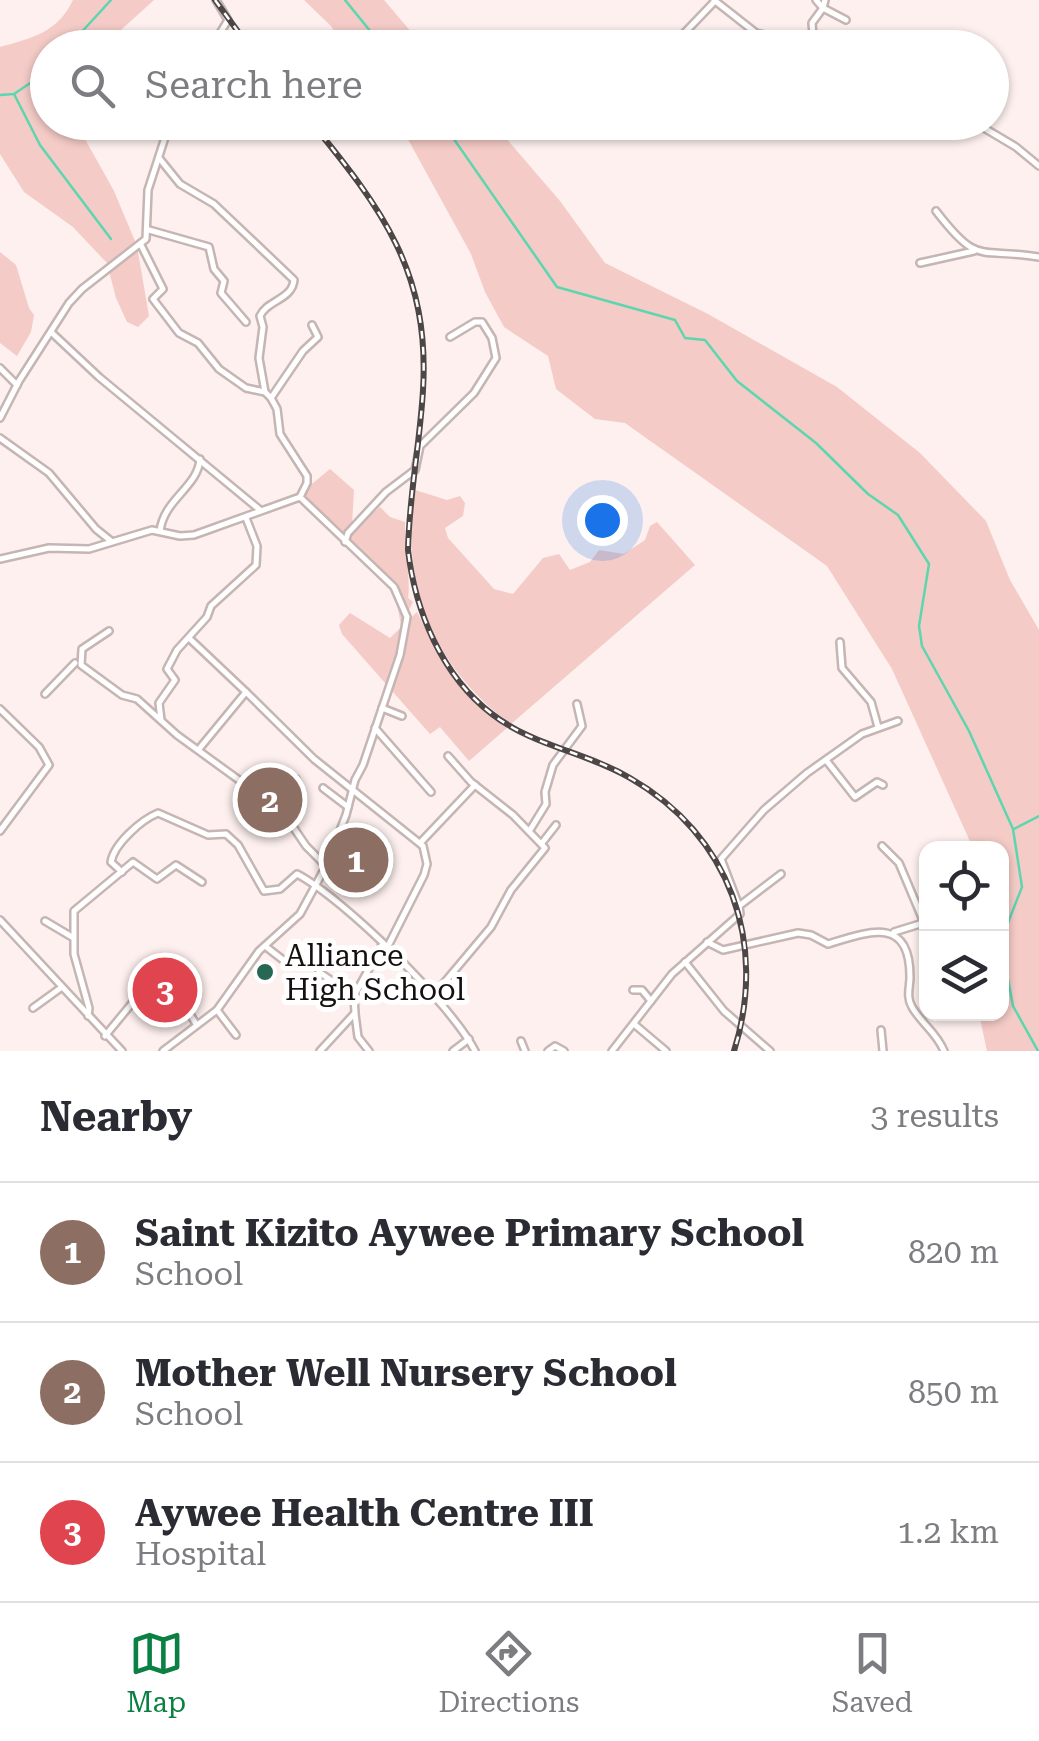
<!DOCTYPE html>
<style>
:root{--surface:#fff;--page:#f7f7f7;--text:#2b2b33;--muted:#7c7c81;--line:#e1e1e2;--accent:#0b8043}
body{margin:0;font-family:"Roboto Serif",serif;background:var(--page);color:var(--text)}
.controls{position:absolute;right:30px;bottom:30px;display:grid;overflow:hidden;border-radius:20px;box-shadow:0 2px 8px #0004}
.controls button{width:90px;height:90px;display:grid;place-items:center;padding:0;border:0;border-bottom:2px solid var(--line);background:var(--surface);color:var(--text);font:50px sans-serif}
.you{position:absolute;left:602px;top:520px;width:35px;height:35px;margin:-25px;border:8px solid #fff;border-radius:50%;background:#1a73e8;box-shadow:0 0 0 15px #1a73e833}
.badge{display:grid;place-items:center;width:65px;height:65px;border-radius:50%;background:var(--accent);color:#fff;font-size:32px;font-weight:700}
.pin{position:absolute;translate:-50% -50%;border:5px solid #fff;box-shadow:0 2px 10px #0006}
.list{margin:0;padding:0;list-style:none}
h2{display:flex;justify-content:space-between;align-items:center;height:130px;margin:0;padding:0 40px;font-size:42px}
h2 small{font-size:32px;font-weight:400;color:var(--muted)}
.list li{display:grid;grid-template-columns:65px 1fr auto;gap:30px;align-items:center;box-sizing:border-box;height:140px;padding:0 40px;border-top:2px solid var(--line)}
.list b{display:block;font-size:38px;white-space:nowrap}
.list p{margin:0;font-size:32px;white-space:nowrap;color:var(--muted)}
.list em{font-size:32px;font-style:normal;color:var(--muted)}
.icon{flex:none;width:55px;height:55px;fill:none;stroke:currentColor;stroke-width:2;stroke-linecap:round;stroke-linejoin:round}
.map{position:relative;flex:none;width:1039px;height:1051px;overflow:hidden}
.search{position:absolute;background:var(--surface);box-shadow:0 2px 8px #0004;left:30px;right:30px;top:30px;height:110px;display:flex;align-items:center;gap:25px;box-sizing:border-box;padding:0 35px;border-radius:55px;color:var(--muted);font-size:38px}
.sheet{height:550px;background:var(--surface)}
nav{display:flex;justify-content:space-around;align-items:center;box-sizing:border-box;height:140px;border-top:2px solid var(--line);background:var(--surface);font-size:28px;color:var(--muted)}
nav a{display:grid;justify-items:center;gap:5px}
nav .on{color:var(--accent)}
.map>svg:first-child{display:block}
</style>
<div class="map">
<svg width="1039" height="1051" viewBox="0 0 1039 1051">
<rect width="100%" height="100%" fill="#fdf0ee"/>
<g fill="#f4cbc6">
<path d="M73,0H154L123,28L107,47L48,48V122L76,123L114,191L137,246L149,316L138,327L127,322L116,298L107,263L73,227L24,192L0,154V47C33,38 58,32 73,0Z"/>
<polygon points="304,0 384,0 424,47 345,47 331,26"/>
<polygon points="399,123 493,123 560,201 605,263 708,314 837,387 920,453 986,521 1010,580 1039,630 1039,1051 987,1051 979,1014 1002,1014 1002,848 973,848 892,669 827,566 625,423 595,419 556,389 548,356 504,327 485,292 471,254"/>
<polygon points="0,252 16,265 29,308 34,315 31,332 17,356 0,343"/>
<polygon points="330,469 354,490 352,525 343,535 305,499 307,488"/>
<path d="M415,490L447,500L460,496L465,503L463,516L445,528L448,538L494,589L513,594L543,558L559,554L570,570L590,562L599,550L624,554L645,540L650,526L657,522L695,565L511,724C434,669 399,583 415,490Z"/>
<path d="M380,507L390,517L405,522C404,544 411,580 408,598L413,602L401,625L395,594L404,597L394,584L346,543L349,534Z"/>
<path d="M417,612C441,660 463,697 508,727L469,761L440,727L430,734L342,634L339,625L350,613L390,638Z"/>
</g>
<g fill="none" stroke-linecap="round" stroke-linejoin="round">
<g stroke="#5dd6b0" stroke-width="2.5">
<polyline points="345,0 384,48"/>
<polyline points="67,48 111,0"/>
<polyline points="14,94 40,145 111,239"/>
<polyline points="0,95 14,94 48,71"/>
<polyline points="442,122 557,287 675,320 685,338 705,340 737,381 816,443 868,494 898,515 929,564 919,626 922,646 969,731 1013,829 1022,887 1002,938"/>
<polyline points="1014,829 1039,816"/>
<polyline points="1002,947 1013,1006 1038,1051"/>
</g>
<defs>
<g id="minor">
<polyline points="714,0 756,33 815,48"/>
<polyline points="825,0 823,8 846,20"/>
<polyline points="814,47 812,23 823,8 816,0"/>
<polyline points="211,48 228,20 216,0"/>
<polyline points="670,48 715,1"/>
<polyline points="913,122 918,129"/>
<polyline points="974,122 1016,147 1039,166"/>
<path d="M159,158L180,184L214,204L294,280C292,300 267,300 260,316L263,327L259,358L265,392"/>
<path d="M936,211C979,267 978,247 1039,257"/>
<polyline points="149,230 209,247 214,269 224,281 221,293 246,322"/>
<polyline points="141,245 163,289 153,299 179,333 198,343 219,369 246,388 265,392 271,398 277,409 280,434 307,476 307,483 300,497"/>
<polyline points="920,263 974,251"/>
<polyline points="51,332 99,377 260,510"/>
<polyline points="0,368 17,385"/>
<polyline points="271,398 303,351 318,337 312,325"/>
<polyline points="0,418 19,381 69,303 82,289 146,239 148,190 170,122"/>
<polyline points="0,438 49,473 96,529 111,541"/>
<path d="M160,531C164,499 198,487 200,459"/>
<polyline points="345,542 348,533 386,492 415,470 420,446 474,393 496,358 492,338 482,322 475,322 450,337"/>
<polyline points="0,559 49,548 89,549 152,530 180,536 194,535 300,497 394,587 407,617 400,655 363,765 355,780 346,815 326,866 300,914 259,951 217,1010 163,1051"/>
<polyline points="109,631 82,649 81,665 122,695 137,699 177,735 283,812 306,846 326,866"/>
<polyline points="190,639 246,692 199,749"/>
<polyline points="840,642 842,668 871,702 878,727"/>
<polyline points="246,692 314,759 423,846 427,864 424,875 387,948"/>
<polyline points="45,694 75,663"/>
<polyline points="382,708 402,716"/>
<polyline points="0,709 39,747 49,765 0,831"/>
<polyline points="161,720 159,703 175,680 167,669 177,650 207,617 211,606 256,565 257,546 246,518"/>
<polyline points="375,728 431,792"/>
<polyline points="826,760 855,797 877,782 883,785"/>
<polyline points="323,788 348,807"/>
<polyline points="292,823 300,788 296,779"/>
<polyline points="530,830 546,804 545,792 553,765 582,726 577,704"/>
<polyline points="421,842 475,785"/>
<polyline points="542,843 556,825"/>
<polyline points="882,846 899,863 923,920"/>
<path d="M122,872L111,862C114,844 141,820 158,813L208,835L226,834L238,845L264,891L280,889L297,874C343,898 451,1004 475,1051"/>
<polyline points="739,906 721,859 764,810 807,773 862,734 898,721"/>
<polyline points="0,920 122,1051"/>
<polyline points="45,921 72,937"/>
<polyline points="894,932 920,924 926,917"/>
<path d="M707,942L723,950L798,933L811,935L828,944C870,931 910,916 910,977C910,987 906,997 912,1007C921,1023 937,1033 944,1051"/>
<polyline points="265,946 287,963"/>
<polyline points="685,962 724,1011 770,1051"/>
<polyline points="319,972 354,996"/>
<polyline points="178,980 176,991 196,1024"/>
<polyline points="633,990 642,990 651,1001"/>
<polyline points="433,996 491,927 511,890 545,848 513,815 471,782 448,756"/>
<polyline points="33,1008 62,987"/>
<polyline points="217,1010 236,1035"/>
<polyline points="355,1014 358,1037 369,1051"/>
<polyline points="88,1016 89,1008 74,954 74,911 133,862 157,879 176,865 202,882"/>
<polyline points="634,1024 666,1051"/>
<polyline points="881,1030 883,1051"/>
<polyline points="105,1036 133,1002"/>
<polyline points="521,1041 525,1051"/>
<polyline points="320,1051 355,1013 354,996 382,945"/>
<polyline points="453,1051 469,1039"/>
<polyline points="548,1051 555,1046 564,1051"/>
<polyline points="612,1051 672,974 740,914 739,906 781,874"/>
</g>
</defs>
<use href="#minor" stroke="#c5b5b3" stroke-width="10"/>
<use href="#minor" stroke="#fff" stroke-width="5"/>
<defs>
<g id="rail">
<polyline points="215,0 250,48"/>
<path d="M311,122C382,209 430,272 423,390C420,443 409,496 408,550C415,611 442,676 492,714C533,746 586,752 630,778C730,835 768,943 734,1051"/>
</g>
</defs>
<use href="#rail" stroke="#4d4646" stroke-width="6"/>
<use href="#rail" stroke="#fff" stroke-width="2.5" stroke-dasharray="8" stroke-linecap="butt"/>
</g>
<circle fill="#286753" stroke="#fff" stroke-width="4" cx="265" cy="972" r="10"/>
<g text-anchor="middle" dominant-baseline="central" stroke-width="10" stroke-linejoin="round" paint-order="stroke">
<g font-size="30" fill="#161111" stroke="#fff" text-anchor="start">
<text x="285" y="955">Alliance<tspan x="285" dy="34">High School</tspan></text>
</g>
</g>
</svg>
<div class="controls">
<button><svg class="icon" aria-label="locate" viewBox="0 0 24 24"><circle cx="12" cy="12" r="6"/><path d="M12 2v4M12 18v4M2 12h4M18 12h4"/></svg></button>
<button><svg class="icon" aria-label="layers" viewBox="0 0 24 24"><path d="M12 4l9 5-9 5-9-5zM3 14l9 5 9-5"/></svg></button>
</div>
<div class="you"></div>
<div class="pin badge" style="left:356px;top:860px;background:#8d6e63">1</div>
<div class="pin badge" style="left:270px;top:800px;background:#8d6e63">2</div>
<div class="pin badge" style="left:165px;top:990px;background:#e0444e">3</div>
<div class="search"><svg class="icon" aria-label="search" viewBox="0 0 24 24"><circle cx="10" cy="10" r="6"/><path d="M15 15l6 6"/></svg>Search here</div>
</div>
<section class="sheet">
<h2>Nearby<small>3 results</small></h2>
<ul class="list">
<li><span class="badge" style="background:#8d6e63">1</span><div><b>Saint Kizito Aywee Primary School</b><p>School</p></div><em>820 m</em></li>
<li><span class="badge" style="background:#8d6e63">2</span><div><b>Mother Well Nursery School</b><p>School</p></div><em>850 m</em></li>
<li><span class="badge" style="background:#e0444e">3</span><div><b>Aywee Health Centre III</b><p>Hospital</p></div><em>1.2 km</em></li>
</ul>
</section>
<nav>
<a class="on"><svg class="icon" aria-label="map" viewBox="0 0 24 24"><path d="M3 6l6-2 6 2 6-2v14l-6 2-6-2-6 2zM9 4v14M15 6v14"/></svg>Map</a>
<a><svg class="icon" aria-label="directions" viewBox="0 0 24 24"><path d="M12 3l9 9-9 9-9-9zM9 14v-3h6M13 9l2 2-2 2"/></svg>Directions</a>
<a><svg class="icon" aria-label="saved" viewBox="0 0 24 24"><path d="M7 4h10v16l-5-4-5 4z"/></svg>Saved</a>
</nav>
